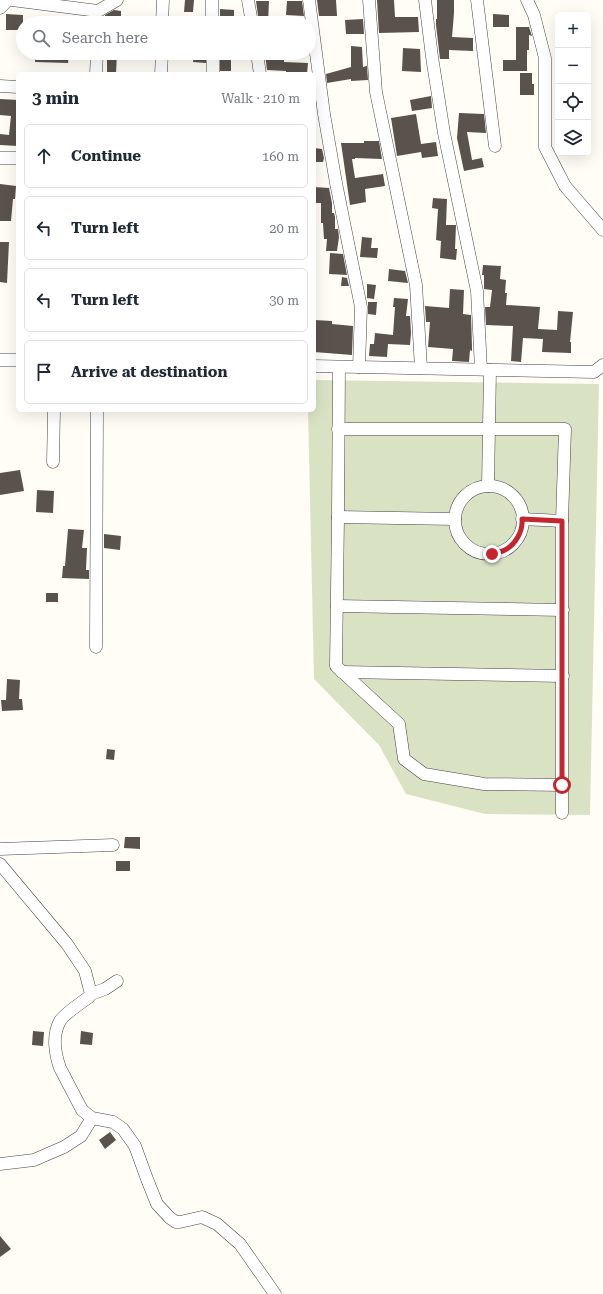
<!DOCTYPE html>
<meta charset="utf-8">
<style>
:root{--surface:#fff;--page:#f2f2f3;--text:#1f2937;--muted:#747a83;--line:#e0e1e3}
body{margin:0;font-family:"Roboto Serif",serif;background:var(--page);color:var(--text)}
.controls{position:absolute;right:12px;top:12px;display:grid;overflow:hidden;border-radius:6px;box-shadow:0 4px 16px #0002}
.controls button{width:36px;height:36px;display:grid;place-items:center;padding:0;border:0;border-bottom:1px solid var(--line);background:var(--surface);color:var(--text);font:20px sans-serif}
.stop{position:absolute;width:12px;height:12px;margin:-9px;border:3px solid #c4262e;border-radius:50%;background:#fff}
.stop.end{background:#c4262e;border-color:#fff;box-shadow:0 1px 4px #0008}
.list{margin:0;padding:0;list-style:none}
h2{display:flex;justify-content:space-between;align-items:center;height:52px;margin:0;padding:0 16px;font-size:17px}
h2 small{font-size:13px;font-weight:400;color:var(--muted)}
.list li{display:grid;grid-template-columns:26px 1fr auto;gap:12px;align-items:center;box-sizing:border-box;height:64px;margin:0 8px 8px;padding:0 8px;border:1px solid var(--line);border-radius:6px}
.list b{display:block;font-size:15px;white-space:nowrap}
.list em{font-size:13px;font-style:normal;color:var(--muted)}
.icon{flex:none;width:22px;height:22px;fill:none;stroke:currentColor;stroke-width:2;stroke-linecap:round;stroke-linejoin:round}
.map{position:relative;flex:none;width:603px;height:1294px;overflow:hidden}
.search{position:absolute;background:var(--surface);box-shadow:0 4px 16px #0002;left:16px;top:16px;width:300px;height:44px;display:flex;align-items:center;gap:10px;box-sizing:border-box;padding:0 14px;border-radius:22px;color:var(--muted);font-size:15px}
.panel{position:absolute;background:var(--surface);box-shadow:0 4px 16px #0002;left:16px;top:72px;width:300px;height:340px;border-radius:6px}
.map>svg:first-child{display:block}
</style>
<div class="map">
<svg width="603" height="1294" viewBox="0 0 603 1294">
<rect width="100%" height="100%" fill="#fffdf5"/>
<polygon fill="#d9e3c4" points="314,380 599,384 590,815 485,814 406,794 379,745 314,679 308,410 314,410"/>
<g fill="#5a524d">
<polygon points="185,0 194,0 193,12 184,12"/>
<polygon points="317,0 336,0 337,16 319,16"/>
<polygon points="377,0 394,0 395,17 418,17 419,32 379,33"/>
<polygon points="437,0 454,0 454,13 452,37 473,38 473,51 449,50 449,59 440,59 436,25 436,19 437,19"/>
<polygon points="256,1 269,1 268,23 259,23"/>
<polygon points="287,1 302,1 304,16 286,15"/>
<polygon points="220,9 234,10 234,23 220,23"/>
<polygon points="114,10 121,11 121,22 105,21 105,15"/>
<polygon points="6,14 23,15 23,30 6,30"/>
<polygon points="493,14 509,15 509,27 493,27"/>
<polygon points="363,19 364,34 346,34 345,20"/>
<polygon points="516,27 529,27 532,36 529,35 529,50 527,50 527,71 503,71 503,60 516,60"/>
<polygon points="351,46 362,47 363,67 367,66 368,80 351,81 351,79 327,83 326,74 351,67"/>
<polygon points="403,48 420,49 421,72 402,71"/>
<polygon points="35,53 69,53 68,63 35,62"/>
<polygon points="107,53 117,53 116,74 107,74"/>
<polygon points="194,53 206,53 206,63 193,62"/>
<polygon points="265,53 284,53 284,62 308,63 307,74 286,74 286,71 267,70"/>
<rect x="220" y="60" width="11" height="11"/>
<polygon points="520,73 532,73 532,84 534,84 534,95 520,95"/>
<polygon points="431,96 432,108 412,111 410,100"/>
<polygon points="0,99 18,100 18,146 0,145 0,134 9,135 11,116 0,115"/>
<polygon points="459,113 484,114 486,133 467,132 472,160 482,158 484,167 464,171 457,138"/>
<polygon points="416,114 421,144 436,142 438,156 422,158 421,152 397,156 391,118"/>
<polygon points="364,141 379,141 382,159 355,158 355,159 352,159 355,178 383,174 385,186 365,189 366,202 350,205 341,143 364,143"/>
<polygon points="314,148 322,149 324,158 323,162 314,162"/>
<polygon points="0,184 16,186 15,199 13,199 11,221 0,221"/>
<polygon points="314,187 329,188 332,203 332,213 334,213 335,217 335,229 338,229 339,237 337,251 326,251 327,239 324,239 323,223 321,223 321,203 314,203"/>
<polygon points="433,198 447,199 446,225 456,225 455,249 457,249 456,260 440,258 441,241 436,240 438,209 432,208"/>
<polygon points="362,237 372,238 371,248 378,248 377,258 360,257"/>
<polygon points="0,242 9,242 7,283 0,282"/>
<polygon points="330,253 343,254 347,275 329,274"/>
<polygon points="483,265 501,266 500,279 506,280 505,293 507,293 506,305 540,307 538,329 557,330 558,311 573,312 570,342 571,342 571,353 542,352 543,339 523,338 521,362 511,361 513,326 486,325 485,307 490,307 492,290 484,289 484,275 482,275"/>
<polygon points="389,269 405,271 408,283 388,281"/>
<polygon points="342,277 347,278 349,286 341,286"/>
<polygon points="367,284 376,285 374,299 367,298"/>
<polygon points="450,289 464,290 463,314 471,315 472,347 472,351 470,350 469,362 452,361 453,349 428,347 430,322 426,322 425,306 449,308"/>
<polygon points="394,298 408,299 406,316 410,316 411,333 410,345 388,344 387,357 369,356 370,344 374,344 375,333 393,335 395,307 393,307"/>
<polygon points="368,302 377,302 376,315 368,314"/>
<polygon points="314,320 332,321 332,324 353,326 352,355 314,352"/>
<polygon points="20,470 24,491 0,495 0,473"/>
<polygon points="37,490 54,491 53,513 36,512"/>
<polygon points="68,529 84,530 82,548 87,548 86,570 89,570 89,579 62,578 63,566 65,566"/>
<polygon points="104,534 121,536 120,550 104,548"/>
<rect x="46" y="593" width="12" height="9"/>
<polygon points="7,679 20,680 19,699 22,699 23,710 2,711 1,700 6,700"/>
<polygon points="107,749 115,750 114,760 106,759"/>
<polygon points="125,837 140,837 140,849 124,848"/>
<rect x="116" y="861" width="14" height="10"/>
<polygon points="33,1031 44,1032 43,1046 32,1045"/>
<polygon points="81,1031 93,1033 92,1045 80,1044"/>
<polygon points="110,1132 116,1140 105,1149 99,1140"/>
<polygon points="0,1236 11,1249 0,1257"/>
</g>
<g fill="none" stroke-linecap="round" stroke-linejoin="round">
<defs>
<g id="minor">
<polyline points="12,0 98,11 117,0"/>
<polyline points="212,0 212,23"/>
<polyline points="248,0 252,23"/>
<polyline points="309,0 324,114 336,183 361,307 359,367"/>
<polyline points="369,0 376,92 416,285 421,368"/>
<polyline points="425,0 432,57 444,133 477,291 481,369"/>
<polyline points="477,0 495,146"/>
<polyline points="527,0 534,15 545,58 545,147 565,186 603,230"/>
<polyline points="0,8 8,0"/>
<polyline points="162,23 163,0"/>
<polyline points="213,53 213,74"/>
<polyline points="257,53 260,74"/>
<polyline points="96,74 97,53"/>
<polyline points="161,74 162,53"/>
<polyline points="0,86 18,87"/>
<polyline points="0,158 18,158"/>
<polyline points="0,360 18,360"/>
<polyline points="314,366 594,372 603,365"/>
<polyline points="339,367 338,517 336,666 399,724 404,759 424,774 484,784 563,785"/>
<polyline points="338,429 565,429 562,521 562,813"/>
<polyline points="53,462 54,410"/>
<polyline points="488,486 490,370"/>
<circle cx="489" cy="520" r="34"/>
<polyline points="338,517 455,519"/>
<polyline points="522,519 562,521"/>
<polyline points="337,606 563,610"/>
<polyline points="96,647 97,410"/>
<polyline points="342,672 563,676"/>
<polyline points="0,849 113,845"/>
<path d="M0,864L67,944L85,971L91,994L89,997C82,1002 63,1015 60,1021C52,1035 55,1054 60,1068L82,1110L92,1118L113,1122L123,1129L135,1146L147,1179L157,1204L170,1218L176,1222H180L202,1217L217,1224L240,1244L275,1294"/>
<polyline points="91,994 105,989 117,981"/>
<polyline points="0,1164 34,1160 64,1147 81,1136 92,1118"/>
</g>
</defs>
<use href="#minor" stroke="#444" stroke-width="13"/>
<use href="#minor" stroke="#fff" stroke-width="12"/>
</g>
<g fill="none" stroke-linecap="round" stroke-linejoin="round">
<path stroke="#c4262e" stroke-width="5" d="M492,554C496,553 501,552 505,550C516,544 523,531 522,519L562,521V785"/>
</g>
</svg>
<div class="controls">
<button>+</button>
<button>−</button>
<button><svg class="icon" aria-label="locate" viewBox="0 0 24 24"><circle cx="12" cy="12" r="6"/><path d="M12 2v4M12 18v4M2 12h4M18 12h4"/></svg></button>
<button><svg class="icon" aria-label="layers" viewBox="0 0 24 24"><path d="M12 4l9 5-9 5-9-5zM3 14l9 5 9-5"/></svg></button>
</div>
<div class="stop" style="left:562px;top:785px"></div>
<div class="stop end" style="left:492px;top:554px"></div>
<div class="search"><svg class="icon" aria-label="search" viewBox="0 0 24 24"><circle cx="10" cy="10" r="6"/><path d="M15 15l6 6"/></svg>Search here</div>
<section class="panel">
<h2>3 min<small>Walk · 210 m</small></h2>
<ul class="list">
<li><svg class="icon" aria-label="ahead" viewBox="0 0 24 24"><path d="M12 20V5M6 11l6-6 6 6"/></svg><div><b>Continue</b></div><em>160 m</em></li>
<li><svg class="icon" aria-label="left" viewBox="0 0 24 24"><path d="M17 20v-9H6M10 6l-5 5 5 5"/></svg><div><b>Turn left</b></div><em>20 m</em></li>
<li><svg class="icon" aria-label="left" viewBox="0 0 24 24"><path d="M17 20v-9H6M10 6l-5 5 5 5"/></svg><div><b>Turn left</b></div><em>30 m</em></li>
<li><svg class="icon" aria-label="arrive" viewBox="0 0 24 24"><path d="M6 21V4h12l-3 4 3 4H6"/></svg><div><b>Arrive at destination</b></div></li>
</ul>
</section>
</div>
